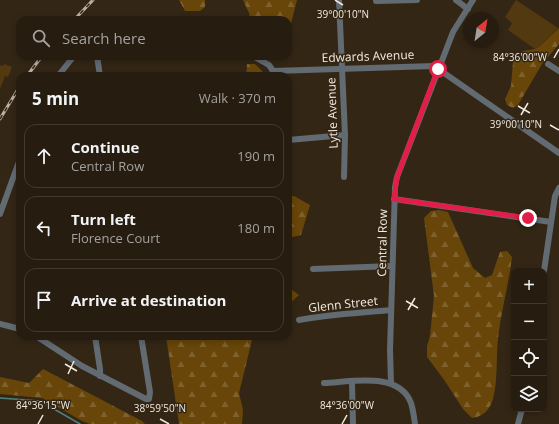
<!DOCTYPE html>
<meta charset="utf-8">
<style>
:root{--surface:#261c10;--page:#2e2519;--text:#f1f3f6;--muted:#a4a19f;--line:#423a30}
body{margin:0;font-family:"Open Sans",sans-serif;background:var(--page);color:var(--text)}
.controls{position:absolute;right:12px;bottom:12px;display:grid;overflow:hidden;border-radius:8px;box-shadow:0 2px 6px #0003}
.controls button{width:36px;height:36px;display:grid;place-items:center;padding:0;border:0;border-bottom:1px solid var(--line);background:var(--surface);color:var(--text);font:20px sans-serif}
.compass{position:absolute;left:463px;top:12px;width:36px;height:36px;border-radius:50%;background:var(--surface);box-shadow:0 2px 6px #0003;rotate:30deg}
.stop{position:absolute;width:12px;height:12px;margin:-9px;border:3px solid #e11d48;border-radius:50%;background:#fff}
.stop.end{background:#e11d48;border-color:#fff;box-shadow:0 1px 4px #0008}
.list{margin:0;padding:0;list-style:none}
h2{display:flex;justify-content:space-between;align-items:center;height:52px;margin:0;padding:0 16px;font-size:17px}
h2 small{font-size:13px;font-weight:400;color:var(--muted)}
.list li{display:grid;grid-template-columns:26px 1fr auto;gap:12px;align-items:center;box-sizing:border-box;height:64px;margin:0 8px 8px;padding:0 8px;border:1px solid var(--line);border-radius:12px}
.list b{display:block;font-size:15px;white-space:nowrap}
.list p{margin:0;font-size:13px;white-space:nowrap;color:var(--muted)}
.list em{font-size:13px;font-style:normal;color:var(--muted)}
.icon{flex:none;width:22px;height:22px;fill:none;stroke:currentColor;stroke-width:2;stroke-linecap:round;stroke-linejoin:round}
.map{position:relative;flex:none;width:559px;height:424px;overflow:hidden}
.search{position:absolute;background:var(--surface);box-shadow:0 2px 6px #0003;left:16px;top:16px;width:276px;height:44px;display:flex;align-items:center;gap:10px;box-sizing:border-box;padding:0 14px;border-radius:12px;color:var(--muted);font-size:15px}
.panel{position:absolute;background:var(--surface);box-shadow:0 2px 6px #0003;left:16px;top:72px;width:276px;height:268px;border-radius:12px}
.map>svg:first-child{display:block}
</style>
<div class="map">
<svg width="559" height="424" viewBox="0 0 559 424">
<defs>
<pattern id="forest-firs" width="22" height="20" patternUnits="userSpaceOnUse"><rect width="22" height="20" fill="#684609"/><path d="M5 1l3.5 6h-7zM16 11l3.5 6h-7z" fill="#7e612c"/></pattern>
</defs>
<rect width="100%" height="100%" fill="#332615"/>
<g fill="url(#forest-firs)">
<polygon points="179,0 205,0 205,7 200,11 185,11"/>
<polygon points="243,0 297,0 288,35 288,20 250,20 249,13"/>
<polygon points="559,28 559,44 542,64 518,105 513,108 507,105 505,99 511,86 513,62 515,56 523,51 535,49 540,46"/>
<polygon points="247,64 255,64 267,76 246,76"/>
<polygon points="294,196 310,205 301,235 288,238 288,197"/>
<path d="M439,210L448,212L473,268L485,278L492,275L500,252L507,251L512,257C509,284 501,311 498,338C496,358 498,380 493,399C490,409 483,417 472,418L463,409L445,381L427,357V346L430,336L434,296L424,218L431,211Z"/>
<polygon points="288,287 299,295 288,305"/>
<polygon points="166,336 253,336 239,393 243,410 242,424 179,424"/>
<polygon points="43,369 142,421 145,424 90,424 82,421 42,398 0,394 0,377 29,383"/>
</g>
<g fill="#533910">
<polygon points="516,0 558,28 540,46 535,49 508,30 512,23 505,17"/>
<polygon points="4,64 12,67 8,77 5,76 0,89 0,65 3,66"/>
</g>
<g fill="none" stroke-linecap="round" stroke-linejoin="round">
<polyline stroke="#4d827f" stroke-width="1.5" points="0,398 40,401 80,424"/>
<g stroke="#626b72" stroke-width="6">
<polyline points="339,0 345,135 344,177"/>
<polyline points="456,0 468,9"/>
<polyline points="376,1 417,0"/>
<polyline points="97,56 100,76"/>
<polyline points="253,56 269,65 273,71 434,66 559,153"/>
<polyline points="548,64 559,71"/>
<polyline points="58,76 74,56"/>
<polyline points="288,140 345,135"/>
<polyline points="394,199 551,222"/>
<polyline points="0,214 20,159"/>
<polyline points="313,269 392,266"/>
<polyline points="544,271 555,196 559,188"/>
<path d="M299,320C329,314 360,313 391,310"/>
<polyline points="0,324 20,329"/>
<polyline points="36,336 82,366 146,399 149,399 150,392 141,336"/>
<polyline points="95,336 100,369 100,376"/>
<polyline points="352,382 353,424"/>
<path d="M324,383C350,382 399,371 411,403C413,409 414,417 415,424"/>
<polyline points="391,383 390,350 395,187 397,177 453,32 473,0"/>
<polyline points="518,424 522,409"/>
</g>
<defs>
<g id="rail">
<polyline points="74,20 93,0"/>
<polyline points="27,76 42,56"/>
<polyline points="0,119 20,86"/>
</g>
</defs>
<use href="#rail" stroke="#bbb0a4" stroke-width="3"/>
<use href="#rail" stroke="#332615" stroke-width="1.5" stroke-dasharray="4.5" stroke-linecap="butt"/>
</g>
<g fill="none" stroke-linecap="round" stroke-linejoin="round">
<polyline stroke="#e11d48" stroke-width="5" points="438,69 397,177 394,199 528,218"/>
</g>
<path fill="none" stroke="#f3eadf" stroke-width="1.5" d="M335,0L343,5M554,58L559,49M518,106L530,113M521,115L528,103M550,125L559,130M406,301L418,308M408,310L415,298M65,364L77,371M68,374L74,361M160,419L169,424M38,424L43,415M342,424L347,415"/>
<g text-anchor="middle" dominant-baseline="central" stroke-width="3" stroke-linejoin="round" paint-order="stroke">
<g font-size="12" fill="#f3eadf" stroke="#332615">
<text transform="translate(368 56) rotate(-2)">Edwards Avenue</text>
<text transform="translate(332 113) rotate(-92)">Lytle Avenue</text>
<text transform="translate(382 243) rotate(-89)">Central Row</text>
<text transform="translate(343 304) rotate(-6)">Glenn Street</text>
</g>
</g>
<g font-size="10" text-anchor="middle" fill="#f3eadf" stroke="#332615" stroke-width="3" stroke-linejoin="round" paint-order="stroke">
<text x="343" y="18">39°00'10"N</text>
<text x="520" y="61">84°36'00"W</text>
<text x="516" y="128">39°00'10"N</text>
<text x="43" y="409">84°36'15"W</text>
<text x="347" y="409">84°36'00"W</text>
<text x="160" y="412">38°59'50"N</text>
</g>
</svg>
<div class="controls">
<button>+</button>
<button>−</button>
<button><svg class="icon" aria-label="locate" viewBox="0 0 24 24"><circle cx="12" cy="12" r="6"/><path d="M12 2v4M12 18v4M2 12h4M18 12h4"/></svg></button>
<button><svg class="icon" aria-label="layers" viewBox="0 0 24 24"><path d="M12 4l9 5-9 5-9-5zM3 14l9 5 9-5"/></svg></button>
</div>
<svg class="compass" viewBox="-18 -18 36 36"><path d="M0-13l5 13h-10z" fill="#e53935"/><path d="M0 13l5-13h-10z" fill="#a4a19f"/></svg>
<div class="stop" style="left:438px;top:69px"></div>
<div class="stop end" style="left:528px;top:218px"></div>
<div class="search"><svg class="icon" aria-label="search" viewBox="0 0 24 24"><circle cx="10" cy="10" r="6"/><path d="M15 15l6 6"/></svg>Search here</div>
<section class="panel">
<h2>5 min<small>Walk · 370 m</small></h2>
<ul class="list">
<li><svg class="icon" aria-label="ahead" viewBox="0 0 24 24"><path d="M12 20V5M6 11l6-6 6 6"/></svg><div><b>Continue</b><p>Central Row</p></div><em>190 m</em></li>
<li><svg class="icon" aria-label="left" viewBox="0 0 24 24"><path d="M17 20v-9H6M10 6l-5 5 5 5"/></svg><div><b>Turn left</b><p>Florence Court</p></div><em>180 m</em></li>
<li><svg class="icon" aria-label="arrive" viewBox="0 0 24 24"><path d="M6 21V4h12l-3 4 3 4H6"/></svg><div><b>Arrive at destination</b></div></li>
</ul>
</section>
</div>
